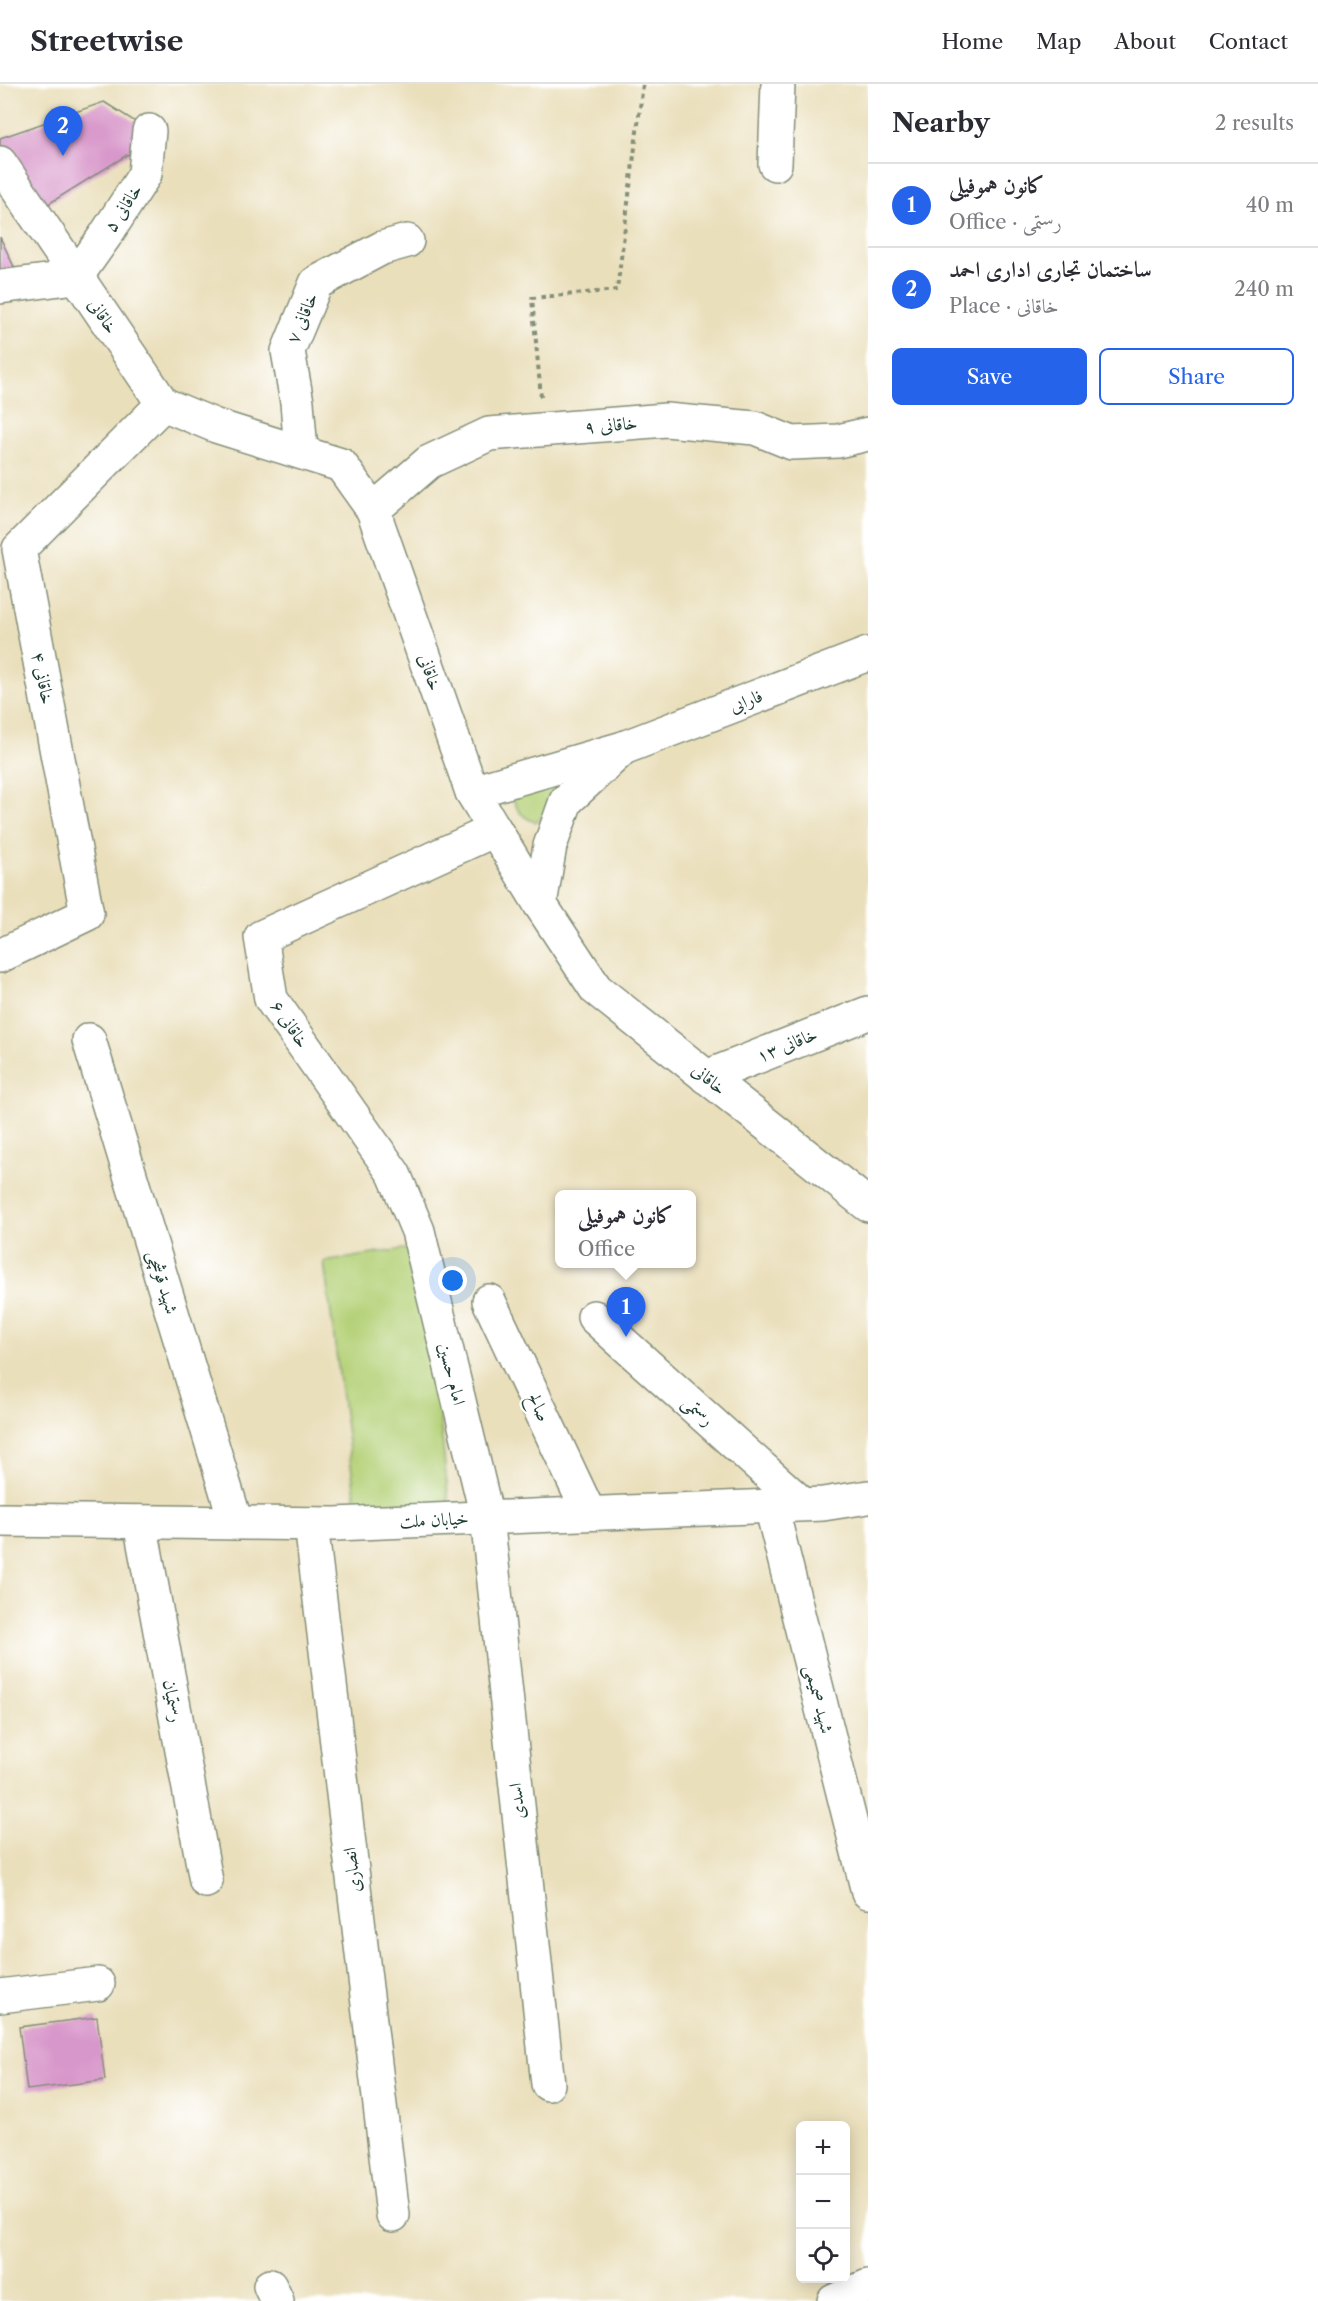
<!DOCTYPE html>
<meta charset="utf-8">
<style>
:root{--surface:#fff;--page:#f2f2f3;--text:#2b2b33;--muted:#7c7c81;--line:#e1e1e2;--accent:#2563eb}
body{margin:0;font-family:"Libre Caslon Text",Amiri,serif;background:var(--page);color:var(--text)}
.controls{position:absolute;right:18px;bottom:18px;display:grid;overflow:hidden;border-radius:9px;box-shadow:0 3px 15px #0003}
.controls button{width:54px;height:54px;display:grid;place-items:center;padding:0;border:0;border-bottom:2px solid var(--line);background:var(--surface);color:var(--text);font:30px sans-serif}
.you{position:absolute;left:453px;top:1197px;width:21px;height:21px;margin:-15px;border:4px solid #fff;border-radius:50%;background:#1a73e8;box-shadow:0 0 0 9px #1a73e833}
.badge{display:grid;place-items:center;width:39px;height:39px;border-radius:50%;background:var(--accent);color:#fff;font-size:20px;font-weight:700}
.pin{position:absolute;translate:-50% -50px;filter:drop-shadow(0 2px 3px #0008)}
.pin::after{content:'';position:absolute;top:32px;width:21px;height:18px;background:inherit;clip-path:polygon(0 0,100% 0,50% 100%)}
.popup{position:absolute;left:555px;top:1106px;width:141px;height:78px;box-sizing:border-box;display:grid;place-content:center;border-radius:9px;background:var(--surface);filter:drop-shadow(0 2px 4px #0005);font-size:20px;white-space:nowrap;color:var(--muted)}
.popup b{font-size:22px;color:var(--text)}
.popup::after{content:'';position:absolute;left:50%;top:100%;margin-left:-12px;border:12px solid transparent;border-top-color:var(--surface)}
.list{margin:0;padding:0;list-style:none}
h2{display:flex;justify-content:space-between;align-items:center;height:78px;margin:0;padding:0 24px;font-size:26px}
h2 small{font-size:20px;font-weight:400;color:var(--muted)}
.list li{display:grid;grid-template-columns:39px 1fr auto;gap:18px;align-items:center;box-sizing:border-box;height:84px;padding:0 24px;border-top:2px solid var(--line)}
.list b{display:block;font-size:22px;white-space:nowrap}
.list p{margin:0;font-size:20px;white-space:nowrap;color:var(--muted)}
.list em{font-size:20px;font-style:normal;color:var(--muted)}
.actions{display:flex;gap:12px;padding:18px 24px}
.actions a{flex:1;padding:14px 0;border:2px solid var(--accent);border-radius:9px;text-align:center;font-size:21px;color:var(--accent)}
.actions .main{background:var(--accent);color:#fff}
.icon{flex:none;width:33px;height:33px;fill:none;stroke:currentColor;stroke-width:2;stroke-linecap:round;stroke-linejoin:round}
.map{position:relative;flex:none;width:868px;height:2217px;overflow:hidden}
header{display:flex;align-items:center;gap:36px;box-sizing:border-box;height:84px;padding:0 30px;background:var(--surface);border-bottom:2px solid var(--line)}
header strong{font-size:28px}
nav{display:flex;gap:33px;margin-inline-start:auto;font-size:21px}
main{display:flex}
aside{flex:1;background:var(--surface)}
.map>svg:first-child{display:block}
</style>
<header>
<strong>Streetwise</strong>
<nav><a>Home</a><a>Map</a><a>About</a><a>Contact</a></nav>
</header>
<main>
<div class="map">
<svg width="868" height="2217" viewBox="0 0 868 2217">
<rect width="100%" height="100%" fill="#fff"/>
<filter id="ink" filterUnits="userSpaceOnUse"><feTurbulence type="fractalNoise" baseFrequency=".0167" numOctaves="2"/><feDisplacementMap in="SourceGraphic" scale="12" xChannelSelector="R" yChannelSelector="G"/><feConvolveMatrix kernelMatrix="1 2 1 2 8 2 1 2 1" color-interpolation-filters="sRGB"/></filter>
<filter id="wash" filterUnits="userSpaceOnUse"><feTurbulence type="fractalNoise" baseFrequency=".008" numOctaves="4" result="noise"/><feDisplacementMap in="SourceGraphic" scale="24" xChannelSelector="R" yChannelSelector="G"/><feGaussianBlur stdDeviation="1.35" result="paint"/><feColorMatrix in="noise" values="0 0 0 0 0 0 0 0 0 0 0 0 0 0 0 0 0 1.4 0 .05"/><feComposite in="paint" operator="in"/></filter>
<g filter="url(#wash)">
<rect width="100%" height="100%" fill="#eadfbb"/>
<g fill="#b3d076" stroke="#698655" stroke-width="1.5">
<path d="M567,685C560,704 553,728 535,738C522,733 518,728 513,715L523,699Z"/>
<polygon points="422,1162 449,1421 357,1426 324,1178"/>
</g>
<g id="blocks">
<g fill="#d897ca">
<polygon points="104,18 139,40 135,66 34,129 0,79 0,54"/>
<polygon points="0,153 15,185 0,188"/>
<polygon points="97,1933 105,1996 27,2006 19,1943"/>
</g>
</g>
</g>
<g filter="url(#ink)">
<use href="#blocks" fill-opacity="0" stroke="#848e78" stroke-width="1.5"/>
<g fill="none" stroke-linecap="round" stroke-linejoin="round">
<defs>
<g id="minor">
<polyline points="775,80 778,0"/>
<polyline points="0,203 76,193 105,152 145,90 149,47"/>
<polyline points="301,368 297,318 288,267 316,199 382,164 407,157"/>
<polyline points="373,426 429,378 489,350 666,336 755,344 792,359 838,357 868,350"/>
<polyline points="472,708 623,664 868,570"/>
<polyline points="495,746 261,853 271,915 394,1090 418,1147 487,1433 548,2000"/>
<polyline points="540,820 550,762 566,717 618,669"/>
<polyline points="0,872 87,830 19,465 163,320"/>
<polyline points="89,956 236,1439"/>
<polyline points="706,993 868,929"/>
<polyline points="489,1217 589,1429"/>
<polyline points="594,1233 802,1420"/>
<polyline points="771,1422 868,1808"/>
<polyline points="140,1438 206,1797"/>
<polyline points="311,1440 393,2131"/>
<polyline points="0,1912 98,1900"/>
<polyline points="270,2202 277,2217"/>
<polyline points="834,2217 868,2202"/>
</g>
<g id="major">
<polyline points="0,79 163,320 216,342 341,381 373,426 472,708 540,820 596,905 868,1121"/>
<polyline points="0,1436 335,1440 823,1420 868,1413"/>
</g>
</defs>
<use href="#minor" stroke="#848e78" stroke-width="36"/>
<use href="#major" stroke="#848e78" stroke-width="36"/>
<polyline stroke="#848e78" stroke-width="4" stroke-dasharray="4.5 4.5" stroke-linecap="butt" points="541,313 532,214 617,206 643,0"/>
<use href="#minor" stroke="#fff" stroke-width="33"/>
<use href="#major" stroke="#fff" stroke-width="33"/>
</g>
</g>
<g text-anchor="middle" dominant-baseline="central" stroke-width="4.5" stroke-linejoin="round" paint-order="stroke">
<g font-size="18" fill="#1f3d34" stroke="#fff">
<text transform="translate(123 124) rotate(-57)">خاقانی ۵</text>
<text transform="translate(103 232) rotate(56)">خاقانی</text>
<text transform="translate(302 234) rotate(-67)">خاقانی ۷</text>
<text transform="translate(611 341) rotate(-5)">خاقانی ٩</text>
<text transform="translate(430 588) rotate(71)">خاقانی</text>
<text transform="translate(43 594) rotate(79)">خاقانی ۴</text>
<text transform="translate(746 617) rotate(-21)">فارابی</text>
<text transform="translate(290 940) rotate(56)">خاقانی ۶</text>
<text transform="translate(787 961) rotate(-22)">خاقانی ۱۳</text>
<text transform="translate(709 995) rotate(39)">خاقانی</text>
<text transform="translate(163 1198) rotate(73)">شهید قوشچی</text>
<text transform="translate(452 1290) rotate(76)">امام حسین</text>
<text transform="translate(539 1323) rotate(65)">صالح</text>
<text transform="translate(698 1327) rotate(42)">رستمی</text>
<text transform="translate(434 1436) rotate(-3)">خیابان ملت</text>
<text transform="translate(819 1615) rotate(76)">شهید صمیمی</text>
<text transform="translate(173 1617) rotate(80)">رستمیان</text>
<text transform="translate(517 1717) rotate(-96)">اسدی</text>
<text transform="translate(352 1786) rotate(-97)">انصاری</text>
</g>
</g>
</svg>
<div class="controls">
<button>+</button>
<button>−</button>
<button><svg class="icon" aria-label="locate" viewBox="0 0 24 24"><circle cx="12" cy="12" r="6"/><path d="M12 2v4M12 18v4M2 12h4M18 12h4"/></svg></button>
</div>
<div class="you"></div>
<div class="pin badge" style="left:626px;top:1253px">1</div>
<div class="popup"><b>کانون هموفیلی</b>Office</div>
<div class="pin badge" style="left:63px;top:72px">2</div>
</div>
<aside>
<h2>Nearby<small>2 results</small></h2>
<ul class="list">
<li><span class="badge">1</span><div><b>کانون هموفیلی</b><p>Office · رستمی</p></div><em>40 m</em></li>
<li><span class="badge">2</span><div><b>ساختمان تجاری اداری احمد</b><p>Place · خاقانی</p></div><em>240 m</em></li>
</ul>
<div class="actions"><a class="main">Save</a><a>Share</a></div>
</aside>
</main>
